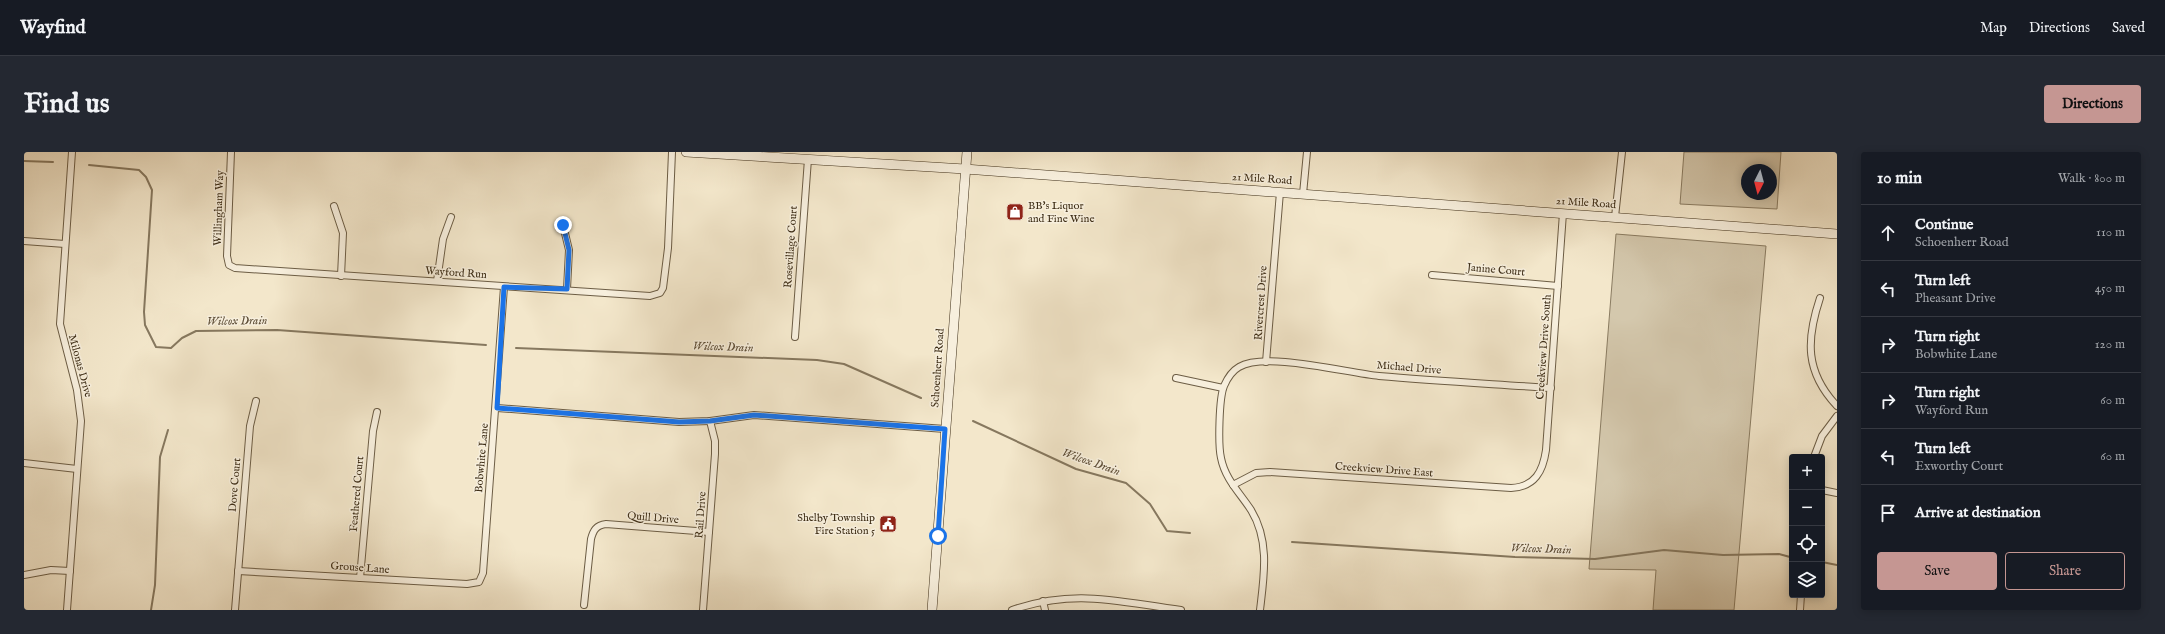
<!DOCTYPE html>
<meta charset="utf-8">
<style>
:root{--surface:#171b24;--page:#242831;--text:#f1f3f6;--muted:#9ea1a6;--line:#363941;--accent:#c59692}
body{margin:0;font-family:"IM FELL English",serif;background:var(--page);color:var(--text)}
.controls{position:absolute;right:12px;bottom:12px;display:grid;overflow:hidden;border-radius:4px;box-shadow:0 2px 10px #0003}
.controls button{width:36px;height:36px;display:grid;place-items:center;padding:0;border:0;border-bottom:1px solid var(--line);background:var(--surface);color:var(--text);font:20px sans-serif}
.compass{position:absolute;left:1717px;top:12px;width:36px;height:36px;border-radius:50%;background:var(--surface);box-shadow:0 2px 10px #0003;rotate:186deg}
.stop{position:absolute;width:12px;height:12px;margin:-9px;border:3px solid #1a73e8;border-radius:50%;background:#fff}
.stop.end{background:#1a73e8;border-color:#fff;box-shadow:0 1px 4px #0008}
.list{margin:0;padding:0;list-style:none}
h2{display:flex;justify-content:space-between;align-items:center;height:52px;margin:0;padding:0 16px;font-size:17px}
h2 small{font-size:13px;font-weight:400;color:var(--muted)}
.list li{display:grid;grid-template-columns:26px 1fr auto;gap:12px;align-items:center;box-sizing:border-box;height:56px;padding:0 16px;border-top:1px solid var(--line)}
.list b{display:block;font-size:15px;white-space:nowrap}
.list p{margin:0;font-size:13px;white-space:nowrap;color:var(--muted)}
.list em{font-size:13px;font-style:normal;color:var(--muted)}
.actions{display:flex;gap:8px;padding:12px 16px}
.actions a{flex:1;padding:9px 0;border:1px solid var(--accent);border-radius:4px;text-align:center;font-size:14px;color:var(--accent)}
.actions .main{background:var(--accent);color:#111}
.icon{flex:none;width:22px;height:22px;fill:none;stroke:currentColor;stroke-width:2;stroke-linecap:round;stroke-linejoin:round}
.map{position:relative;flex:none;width:1813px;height:458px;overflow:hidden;border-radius:4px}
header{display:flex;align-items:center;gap:24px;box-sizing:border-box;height:56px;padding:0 20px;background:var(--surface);border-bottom:1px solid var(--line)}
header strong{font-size:19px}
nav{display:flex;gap:22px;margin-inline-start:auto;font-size:14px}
.intro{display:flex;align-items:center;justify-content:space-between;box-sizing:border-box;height:96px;padding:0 24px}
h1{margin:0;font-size:28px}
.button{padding:10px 18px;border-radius:4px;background:var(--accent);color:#111;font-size:14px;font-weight:700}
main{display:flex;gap:24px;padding:0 24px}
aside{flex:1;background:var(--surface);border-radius:4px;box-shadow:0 2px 10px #0003}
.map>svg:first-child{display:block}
</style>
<header>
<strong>Wayfind</strong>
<nav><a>Map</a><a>Directions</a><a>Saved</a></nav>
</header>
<div class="intro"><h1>Find us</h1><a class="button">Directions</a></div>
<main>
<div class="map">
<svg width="1813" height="458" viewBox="0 0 1813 458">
<rect width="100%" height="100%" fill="#f3e7cb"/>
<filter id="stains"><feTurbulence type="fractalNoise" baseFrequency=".005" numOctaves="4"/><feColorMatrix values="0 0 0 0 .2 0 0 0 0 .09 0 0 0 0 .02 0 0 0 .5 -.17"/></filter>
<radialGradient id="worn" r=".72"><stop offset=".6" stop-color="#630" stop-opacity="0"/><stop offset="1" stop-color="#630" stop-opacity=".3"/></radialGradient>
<g fill="#d4c8ad" stroke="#8a7c62" fill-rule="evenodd">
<path d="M1660,0H1757L1753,57L1656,52ZM1723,18H1747V42H1723Z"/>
<polygon points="1592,82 1742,94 1710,458 1629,458 1632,418 1565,417"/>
</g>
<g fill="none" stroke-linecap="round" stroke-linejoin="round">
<g stroke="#86785f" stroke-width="2">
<polyline points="0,9 29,10"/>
<polyline points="65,13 115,18 122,25 128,38 120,160 121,173 132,195 147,196 158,186 172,179 253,178 462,193"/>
<polyline points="492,196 793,208 820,212 897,246"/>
<polyline points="949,269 1052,317 1102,331 1126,352 1143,379 1166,381"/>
<polyline points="1268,390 1491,405 1571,407 1640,398 1699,403 1755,402 1766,405"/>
<polyline points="1798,410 1813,413"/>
<polyline points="127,458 131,433 136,305 144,278"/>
</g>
<defs>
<g id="street">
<polyline points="207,0 203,104 205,113 211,116 626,144 636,141 639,136 644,96 648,0"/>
<polyline points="1279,42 1283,0"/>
<polyline points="310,54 319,81 317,124"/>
<polyline points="1591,65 1598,0"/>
<polyline points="539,73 545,98 543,137"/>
<polyline points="0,89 41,92"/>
<polyline points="1408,123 1534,134"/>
<polyline points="413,129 419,87 427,65"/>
<path d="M1796,146C1782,188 1781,220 1813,254"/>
<polyline points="771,185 784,7"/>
<polyline points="1242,210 1256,40"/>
<polyline points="1152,226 1199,236"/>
<polyline points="473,256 655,270 686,269 730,263 921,277"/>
<polyline points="1790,305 1798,284 1813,264"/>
<polyline points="0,311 53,317"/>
<path d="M1209,333L1232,321L1246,320L1487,336C1511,335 1519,319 1522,298L1539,61"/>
<polyline points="1798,338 1813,341"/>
<polyline points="214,419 443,432 455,430 459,421 480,135"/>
<polyline points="0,423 27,418 46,419"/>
<polyline points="336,426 349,279 353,260"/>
<polyline points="1019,449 1021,458"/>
<path d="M560,453L567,387C569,379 572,373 582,372L685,380"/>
<polyline points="43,458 57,269 53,238 36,172 48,0"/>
<polyline points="211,458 226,274 232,249"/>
<polyline points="679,458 691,302 691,289 686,269"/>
<path d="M988,458C1052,436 1094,450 1157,458"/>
<path d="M1236,458C1240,424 1246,389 1227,358C1216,341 1201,327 1197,306C1194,293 1195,246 1200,234C1203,227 1208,219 1215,215C1241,199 1323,221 1355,224C1412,229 1470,232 1527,236"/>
<polyline points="1776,458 1777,443"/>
</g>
<g id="secondary">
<polyline points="662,0 941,17 1813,82"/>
<polyline points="908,458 943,0"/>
</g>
</defs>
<use href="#street" stroke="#6c5d45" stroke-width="8"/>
<use href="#secondary" stroke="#3f2f18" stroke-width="10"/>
<use href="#street" stroke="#f7efdd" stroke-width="6"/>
<use href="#secondary" stroke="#f7efdd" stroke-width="9"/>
</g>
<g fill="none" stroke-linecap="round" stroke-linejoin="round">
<polyline stroke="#1a73e8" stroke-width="5" points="539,73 545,98 543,137 480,135 473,256 655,270 686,269 730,263 921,277 914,384"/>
</g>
<defs>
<symbol id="shop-square" viewBox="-11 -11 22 22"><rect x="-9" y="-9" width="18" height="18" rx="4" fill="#8f2418" stroke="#f7efdd"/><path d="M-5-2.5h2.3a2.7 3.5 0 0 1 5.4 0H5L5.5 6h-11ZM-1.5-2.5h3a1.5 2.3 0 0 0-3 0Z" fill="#fff"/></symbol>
<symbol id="civic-square" viewBox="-11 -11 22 22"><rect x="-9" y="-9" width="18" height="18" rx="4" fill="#8f2418" stroke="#f7efdd"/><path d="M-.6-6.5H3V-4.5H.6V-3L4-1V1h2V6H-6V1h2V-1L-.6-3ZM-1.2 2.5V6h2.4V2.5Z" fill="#fff"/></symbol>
</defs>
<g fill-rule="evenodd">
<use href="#shop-square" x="981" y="50" width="20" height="20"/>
<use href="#civic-square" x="854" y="362" width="20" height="20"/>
</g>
<g text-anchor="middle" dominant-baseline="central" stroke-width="3" stroke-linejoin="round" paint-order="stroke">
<g font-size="11" fill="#3f2f18" stroke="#f7efdd">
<text transform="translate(1238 27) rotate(4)">21 Mile Road</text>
<text transform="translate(1562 51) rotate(4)">21 Mile Road</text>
<text transform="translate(195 56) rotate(-88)">Willingham Way</text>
<text transform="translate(767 95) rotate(-86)">Rosevillage Court</text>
<text transform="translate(1472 118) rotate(5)">Janine Court</text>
<text transform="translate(432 121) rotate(4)">Wayford Run</text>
<text transform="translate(1237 151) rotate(-86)">Rivercrest Drive</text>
<text transform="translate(1520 195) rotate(-86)">Creekview Drive South</text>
<text transform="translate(56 214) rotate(75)">Milonas Drive</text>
<text transform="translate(914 216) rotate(-86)">Schoenherr Road</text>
<text transform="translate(1385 216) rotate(5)">Michael Drive</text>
<text transform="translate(458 306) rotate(-85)">Bobwhite Lane</text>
<text transform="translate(1360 318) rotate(4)">Creekview Drive East</text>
<text transform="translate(211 333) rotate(-85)">Dove Court</text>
<text transform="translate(333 342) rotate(-85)">Feathered Court</text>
<text transform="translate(677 363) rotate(-86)">Rail Drive</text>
<text transform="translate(629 366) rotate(5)">Quill Drive</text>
<text transform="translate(336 416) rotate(4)">Grouse Lane</text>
</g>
<g font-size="11" fill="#3f2f18" stroke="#f7efdd" text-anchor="start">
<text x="1004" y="54">BB's Liquor<tspan x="1004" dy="13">and Fine Wine</tspan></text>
<text x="851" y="366" text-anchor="end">Shelby Township<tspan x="851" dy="13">Fire Station 5</tspan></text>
</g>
<g font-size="12" font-style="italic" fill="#5d4d36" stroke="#f7efdd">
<text transform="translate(213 169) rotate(-1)">Wilcox Drain</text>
<text transform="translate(699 195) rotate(2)">Wilcox Drain</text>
<text transform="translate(1067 310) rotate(19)">Wilcox Drain</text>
<text transform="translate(1517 397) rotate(2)">Wilcox Drain</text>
</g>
</g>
<rect width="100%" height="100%" filter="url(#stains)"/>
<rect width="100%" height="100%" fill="url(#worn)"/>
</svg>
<div class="controls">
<button>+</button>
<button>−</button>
<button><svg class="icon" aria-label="locate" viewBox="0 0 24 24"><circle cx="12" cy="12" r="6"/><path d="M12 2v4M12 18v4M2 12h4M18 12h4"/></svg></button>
<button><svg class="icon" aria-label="layers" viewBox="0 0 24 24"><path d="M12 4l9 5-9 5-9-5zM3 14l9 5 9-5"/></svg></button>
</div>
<svg class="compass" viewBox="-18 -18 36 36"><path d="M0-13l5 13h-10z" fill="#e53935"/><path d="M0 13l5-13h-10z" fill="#9ea1a6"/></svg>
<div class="stop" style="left:914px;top:384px"></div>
<div class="stop end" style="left:539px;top:73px"></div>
</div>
<aside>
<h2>10 min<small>Walk · 800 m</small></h2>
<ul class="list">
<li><svg class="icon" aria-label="ahead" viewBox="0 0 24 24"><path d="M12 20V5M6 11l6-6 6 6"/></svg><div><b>Continue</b><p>Schoenherr Road</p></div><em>110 m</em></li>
<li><svg class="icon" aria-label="left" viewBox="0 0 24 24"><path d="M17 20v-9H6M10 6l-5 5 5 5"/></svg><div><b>Turn left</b><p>Pheasant Drive</p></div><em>450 m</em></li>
<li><svg class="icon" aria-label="right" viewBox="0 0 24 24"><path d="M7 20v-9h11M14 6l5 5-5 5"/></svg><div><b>Turn right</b><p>Bobwhite Lane</p></div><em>120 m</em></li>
<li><svg class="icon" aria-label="right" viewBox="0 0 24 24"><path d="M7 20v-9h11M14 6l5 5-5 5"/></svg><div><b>Turn right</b><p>Wayford Run</p></div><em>60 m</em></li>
<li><svg class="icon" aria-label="left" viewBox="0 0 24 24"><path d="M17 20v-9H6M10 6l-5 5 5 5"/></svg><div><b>Turn left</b><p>Exworthy Court</p></div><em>60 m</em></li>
<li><svg class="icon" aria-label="arrive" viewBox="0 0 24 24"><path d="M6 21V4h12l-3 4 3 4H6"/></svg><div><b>Arrive at destination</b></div></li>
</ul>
<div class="actions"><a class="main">Save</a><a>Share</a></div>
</aside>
</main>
